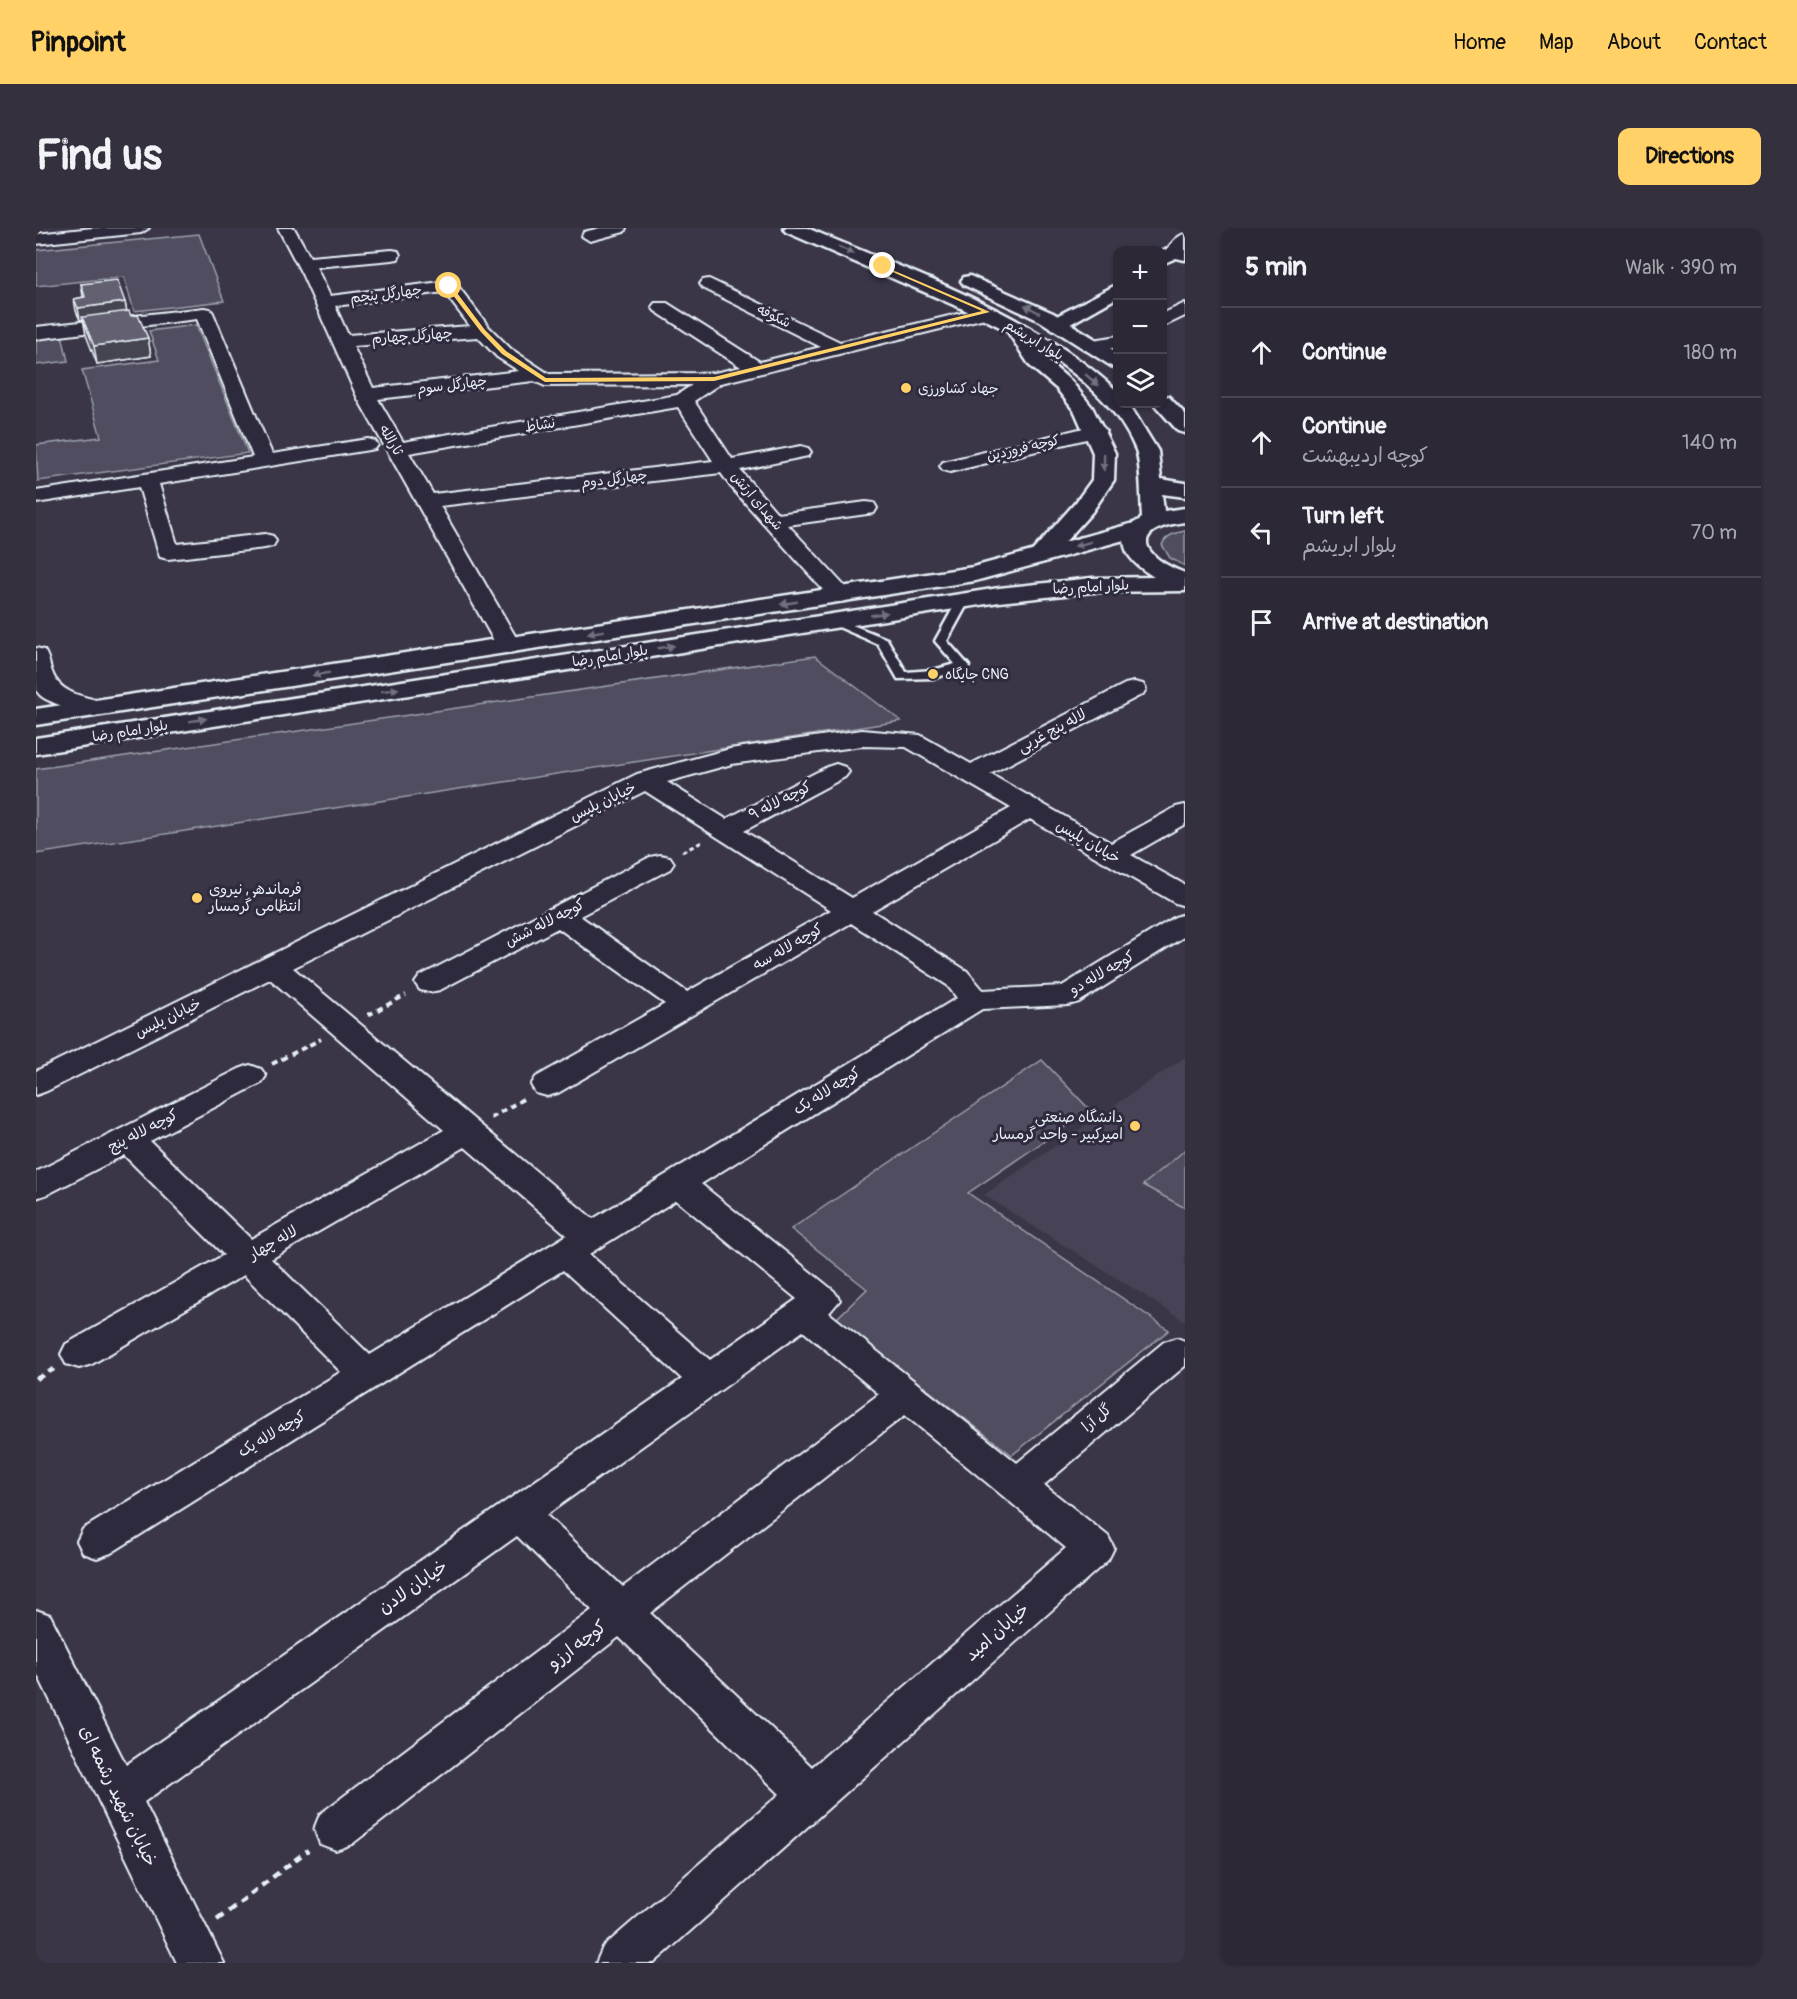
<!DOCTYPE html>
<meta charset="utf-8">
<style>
:root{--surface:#2c2836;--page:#34303e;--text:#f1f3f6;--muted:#a6a6ad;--line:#484451;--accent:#ffd166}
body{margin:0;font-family:Pangolin,"Playpen Sans Arabic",sans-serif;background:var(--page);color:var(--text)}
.controls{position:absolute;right:18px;top:18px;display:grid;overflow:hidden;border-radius:12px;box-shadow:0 2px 4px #0004}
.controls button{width:54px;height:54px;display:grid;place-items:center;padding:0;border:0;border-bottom:2px solid var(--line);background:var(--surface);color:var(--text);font:30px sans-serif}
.stop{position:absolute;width:18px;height:18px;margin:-14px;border:4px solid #ffd166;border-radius:50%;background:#fff}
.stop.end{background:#ffd166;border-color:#fff;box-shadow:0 2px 6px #0008}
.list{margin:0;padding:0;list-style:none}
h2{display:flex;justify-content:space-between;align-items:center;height:78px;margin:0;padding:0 24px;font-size:26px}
h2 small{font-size:20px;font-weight:400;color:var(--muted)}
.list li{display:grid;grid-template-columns:39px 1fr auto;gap:18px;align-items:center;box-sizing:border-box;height:90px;padding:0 24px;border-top:2px solid var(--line)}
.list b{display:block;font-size:22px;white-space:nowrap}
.list p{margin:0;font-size:20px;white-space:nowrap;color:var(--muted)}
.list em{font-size:20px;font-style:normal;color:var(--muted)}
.icon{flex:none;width:33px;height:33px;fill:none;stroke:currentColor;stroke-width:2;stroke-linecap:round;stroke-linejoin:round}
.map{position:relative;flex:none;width:1149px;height:1735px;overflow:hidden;border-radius:12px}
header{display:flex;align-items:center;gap:36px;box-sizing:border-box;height:84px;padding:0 30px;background:var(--accent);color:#111}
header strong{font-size:28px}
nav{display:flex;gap:33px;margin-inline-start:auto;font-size:21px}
.intro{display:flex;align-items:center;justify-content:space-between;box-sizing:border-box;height:144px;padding:0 36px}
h1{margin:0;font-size:42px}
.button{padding:15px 27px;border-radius:12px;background:var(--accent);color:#111;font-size:21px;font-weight:700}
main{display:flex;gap:36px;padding:0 36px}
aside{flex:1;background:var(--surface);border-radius:12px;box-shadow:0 2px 4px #0004}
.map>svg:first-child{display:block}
</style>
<header>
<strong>Pinpoint</strong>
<nav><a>Home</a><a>Map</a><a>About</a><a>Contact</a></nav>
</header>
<div class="intro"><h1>Find us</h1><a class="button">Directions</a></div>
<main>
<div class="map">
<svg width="1149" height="1735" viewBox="0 0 1149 1735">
<rect width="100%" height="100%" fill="#3a3648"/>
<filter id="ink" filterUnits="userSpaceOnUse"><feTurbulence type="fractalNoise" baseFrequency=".0167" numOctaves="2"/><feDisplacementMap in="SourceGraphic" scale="12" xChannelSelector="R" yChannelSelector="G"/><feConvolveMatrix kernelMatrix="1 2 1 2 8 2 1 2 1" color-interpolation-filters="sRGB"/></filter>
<g filter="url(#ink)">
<polygon fill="#464354" points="1149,829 1149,1093 948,967"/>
<g fill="#504e5f" stroke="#9ca0ac" stroke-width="1.5">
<polygon points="163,6 188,73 98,83 88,49 0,58 0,22"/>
<polygon points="160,97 212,225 2,253 0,217 65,209 46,142 123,132 113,103"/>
<polygon points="26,107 32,133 0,137 0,110"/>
<path d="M1149,303V338L1134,330L1126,317C1130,307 1139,305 1149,303Z"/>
<polygon points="779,428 865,493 0,626 0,541"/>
<polygon points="1006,832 1054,882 932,965 1133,1102 976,1227 800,1091 831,1061 755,1001"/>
<polygon points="1149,922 1149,980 1107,957"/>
</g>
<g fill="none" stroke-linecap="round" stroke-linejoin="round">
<defs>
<polygon id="lane" points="927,369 933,373 911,413 933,438 931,441 897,450 862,451 842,416 789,393 795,389 799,390 851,411 870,444 897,442 919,436 899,413 921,373"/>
<g id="street">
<polygon points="57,0 113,0 105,5 0,16 0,6"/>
<path d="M242,0H258L274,29L356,22L362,23L364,27L362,31L356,32L280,39L294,68L413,53L419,54L453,99L475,121L513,146L678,145L705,139L619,83L616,79L619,75H631L724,134L785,119L667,60L664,56L667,52L673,51L804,114L951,79L957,80L960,84L957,88L685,155L658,173L696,231L765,218L772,220L775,224L772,228L704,242L742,286L830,274L838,275L841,280L838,285L752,297L812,362L815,367L812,372L804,374L796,372L695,259L685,245L404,278L485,418L481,423L473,425L465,423L461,418L322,171L266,46ZM408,64L434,98L312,107L299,78ZM442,109L461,129L483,143L337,160L317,118ZM498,153L509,158L656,157L641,167L367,214L342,171ZM642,179L677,233L397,266L373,225Z"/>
<polygon points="564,0 590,0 588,4 554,13 546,8 548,4"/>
<path d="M1149,6V21L1143,28H1131L1129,24C1134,17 1140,8 1149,6Z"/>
<polygon points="1149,75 1149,88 1126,99 1126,86"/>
<polygon points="168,80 174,81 177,85 236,226 332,211 339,213 342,217 339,221 123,256 141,316 229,306 237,308 240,313 237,318 229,320 132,331 124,329 103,259 0,275 0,263 217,229 161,91 0,111 0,99"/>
<polygon points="1082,108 1082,119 1058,123 1051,121 1049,117 1051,113"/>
<polygon points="1060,197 1067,199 1070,203 1067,207 914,244 907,242 904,238 907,234"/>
<path d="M0,420L8,422C13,429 13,436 16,444C24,467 51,469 72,475L75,480L72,485C59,488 6,476 1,463C0,452 0,432 0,420Z"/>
<path d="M1098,454L1107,456L1110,461L1107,466L954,546L1075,615L1140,579L1149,577V596L1095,627L1149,657V678L1139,675L994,591L836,683L931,743L947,762L1026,758L1139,689L1149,686V708L1043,774L1032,777L946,781L665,956L798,1063L804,1072L793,1085L981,1235L1128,1114L1141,1110L1149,1113V1138L1008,1257L1072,1308L1078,1320L1072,1332L618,1735H560L567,1719L744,1566L583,1409L316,1616L300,1622L284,1616L278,1601L284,1586L556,1382L481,1308L108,1574L188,1735H141L0,1443V1382L14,1387L90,1537L646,1151L527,1042L75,1325L61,1330L47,1325L41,1313L47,1301L305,1144L208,1047L56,1136L43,1140L30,1136L25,1126L30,1116L188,1027L88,927L12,966L0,970V944L203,841L214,837L225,841L230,848L225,855L114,913L215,1011L408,902L234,751L11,863L0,867V843L601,546L694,521L826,502L884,507L935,536L1089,456ZM826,518L870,519L975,580L816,670L708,603L809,549L813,544L809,539L800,536L791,539L690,591L631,554L696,536ZM609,563L795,682L651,764L544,688L634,641L638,635L634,629L624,627L614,629L384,748L379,755L384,762L394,764L404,762L522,700L629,776L500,849L495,857L500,865L511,868L522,865L815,695L911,757L921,770L557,991L257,740ZM429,919L531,1007L334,1127L235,1031ZM640,972L761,1071L674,1132L553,1026ZM767,1103L843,1166L587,1359L510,1287ZM869,1187L1030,1320L776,1539L614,1385Z"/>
</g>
<g id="secondary">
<polygon points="1137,19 1149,22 1149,32 1140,30 1126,36 1126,23"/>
<polygon points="1082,56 1082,69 1029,99 1015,99 1012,95 1015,91"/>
<polygon points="980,95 987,97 1008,130 1035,153 1056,179 1079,225 1078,252 1056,284 1012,333 1004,335 996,333 992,328 1040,274 1056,252 1057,225 1039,184 1021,161 994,138 970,101 973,97"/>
</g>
<g id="primary">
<path d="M747,0H771C876,45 997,84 1082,164V176H1093L1122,223L1125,251L1149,255V269L1126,266L1128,283L1149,280V294C1092,301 1105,329 1149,345V363L1056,364L963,374L0,526V510L963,360L1056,350L1118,349C1104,340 1089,330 1088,312L939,353L0,497V481L937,339L1098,295L1106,290C1105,272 1105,236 1100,222C1066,138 945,88 867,55C828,38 789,21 750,4Z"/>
<polygon points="934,48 1017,85 1082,125 1082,140 1075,138 1004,93 928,57 925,53 928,49"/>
<polygon points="1126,167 1133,169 1149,186 1149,205 1142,203 1118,176 1126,176"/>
</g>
</defs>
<use href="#lane" stroke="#e8f1f8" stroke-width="5"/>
<use href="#street" stroke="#e8f1f8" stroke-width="4"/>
<use href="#secondary" stroke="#e8f1f8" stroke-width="5"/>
<use href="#primary" stroke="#e8f1f8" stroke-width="5"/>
<polyline stroke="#e8f1f8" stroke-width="3" stroke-dasharray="4.5 4" stroke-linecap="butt" points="646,624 666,614"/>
<g stroke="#e8f1f8" stroke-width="4" stroke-dasharray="6 4.5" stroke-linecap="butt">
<polyline points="332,787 370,767"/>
<polyline points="236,836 285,811"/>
<polyline points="455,890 487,871"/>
</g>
<g stroke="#e8f1f8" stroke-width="4.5" stroke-dasharray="8 6" stroke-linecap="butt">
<polyline points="0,1151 18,1141"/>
<polyline points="181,1692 272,1622"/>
</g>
<use href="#lane" fill="#2f2a3d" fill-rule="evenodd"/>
<use href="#street" fill="#2f2a3d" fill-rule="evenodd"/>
<use href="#secondary" fill="#2f2a3d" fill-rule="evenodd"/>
<use href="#primary" fill="#2f2a3d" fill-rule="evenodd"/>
</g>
<polygon fill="#555361" stroke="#e8f1f8" stroke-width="1.5" points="45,56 89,74 91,84 112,110 115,128 61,136 50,107 47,91 44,92 40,83 38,71 47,69"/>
<g fill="#45444f" stroke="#e8f1f8" stroke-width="1.5">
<polygon points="89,74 91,86 44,92 42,80"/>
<polygon points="112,110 115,128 61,136 58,118"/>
</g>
<g fill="#636171" stroke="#e8f1f8" stroke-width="1.5">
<polygon points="81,52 89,74 42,80 38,71 49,69 45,56"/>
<polygon points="93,83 95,88 102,87 112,110 58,118 46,89"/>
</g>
<defs><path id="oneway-solid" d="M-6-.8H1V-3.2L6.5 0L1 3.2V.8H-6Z" transform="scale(1.5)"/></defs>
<g fill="#70707e">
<use href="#oneway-solid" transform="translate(810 22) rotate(23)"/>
<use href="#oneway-solid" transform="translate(996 81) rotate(-152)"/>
<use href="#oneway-solid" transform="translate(1056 152) rotate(41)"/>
<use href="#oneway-solid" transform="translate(1068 234) rotate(91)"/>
<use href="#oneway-solid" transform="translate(1047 316) rotate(165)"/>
<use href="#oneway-solid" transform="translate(753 375) rotate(171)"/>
<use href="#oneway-solid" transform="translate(843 386) rotate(-9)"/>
<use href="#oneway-solid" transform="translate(560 404) rotate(171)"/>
<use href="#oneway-solid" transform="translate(630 419) rotate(-9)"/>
<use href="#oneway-solid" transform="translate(285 446) rotate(171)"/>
<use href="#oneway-solid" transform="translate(354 462) rotate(-9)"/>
<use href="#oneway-solid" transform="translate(162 492) rotate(-9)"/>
</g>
</g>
<polygon fill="#ffd166" points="845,37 954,84 678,153 509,154 466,126 445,104 410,58 415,57 449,102 470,123 510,150 678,149 946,83 845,39"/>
<g fill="#ffd166" stroke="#2f2a3d" stroke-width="2">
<circle cx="870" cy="160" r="6"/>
<circle cx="897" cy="446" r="6"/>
<circle cx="161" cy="670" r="6"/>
<circle cx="1099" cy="898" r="6"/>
</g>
<g text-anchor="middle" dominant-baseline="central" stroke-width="6" stroke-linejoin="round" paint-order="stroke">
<g font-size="14" fill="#e8f1f8" stroke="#2f2a3d">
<text transform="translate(350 66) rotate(-7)">چهارگل پنجم</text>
<text transform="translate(738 88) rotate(26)">شکوفه</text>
<text transform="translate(376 108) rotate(-4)">چهارگل چهارم</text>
<text transform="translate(998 112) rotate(31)">بلوار ابریشم</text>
<text transform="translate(416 157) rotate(-7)">چهارگل سوم</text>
<text transform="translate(504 197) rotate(-9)">نشاط</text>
<text transform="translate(355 212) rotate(60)">ثارالله</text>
<text transform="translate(987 220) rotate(-13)">کوچه فروردین</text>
<text transform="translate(578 251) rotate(-7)">چهارگل دوم</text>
<text transform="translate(721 273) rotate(50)">شهدای ارتش</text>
<text transform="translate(1055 359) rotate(-3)">بلوار امام رضا</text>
<text transform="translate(574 428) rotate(-9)">بلوار امام رضا</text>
<text transform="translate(94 503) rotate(-9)">بلوار امام رضا</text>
</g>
<g font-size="14" fill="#e8f1f8" stroke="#2f2a3d" text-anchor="start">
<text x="882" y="160">جهاد کشاورزی</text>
<text x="909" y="446">جایگاه CNG</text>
</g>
<g font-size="15" fill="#e8f1f8" stroke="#2f2a3d">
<text transform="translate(1016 503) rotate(-28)">لاله پنج غربی</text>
<text transform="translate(744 573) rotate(-27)">کوچه لاله ۹</text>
<text transform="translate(567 574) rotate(-26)">خیابان پلیس</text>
<text transform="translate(1052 614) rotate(30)">خیابان پلیس</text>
<text transform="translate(509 695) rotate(-27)">کوچه لاله شش</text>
<text transform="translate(752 719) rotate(-30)">کوچه لاله سه</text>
<text transform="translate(1066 745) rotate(-30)">کوچه لاله دو</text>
<text transform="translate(132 790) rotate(-26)">خیابان پلیس</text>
<text transform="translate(791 863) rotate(-32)">کوچه لاله یک</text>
<text transform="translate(107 903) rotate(-27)">کوچه لاله پنج</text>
<text transform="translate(237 1015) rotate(-30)">لاله چهار</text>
<text transform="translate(1061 1190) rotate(-40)">گل آرا</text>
<text transform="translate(236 1206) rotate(-31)">کوچه لاله یک</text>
</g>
<g font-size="15" fill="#e8f1f8" stroke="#2f2a3d" text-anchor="start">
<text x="173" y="661">فرماندهی نیروی<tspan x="173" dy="17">انتظامی گرمسار</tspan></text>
<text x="1087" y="889" text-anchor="end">دانشگاه صنعتی<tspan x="1087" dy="17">امیرکبیر - واحد گرمسار</tspan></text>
</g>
<g font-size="18" fill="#e8f1f8" stroke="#2f2a3d">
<text transform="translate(377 1359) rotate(-35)">خیابان لادن</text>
<text transform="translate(961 1404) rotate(-41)">خیابان امید</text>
<text transform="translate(541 1417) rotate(-37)">کوچه ارزو</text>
<text transform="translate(82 1568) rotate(64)">خیابان شهید رشمه ای</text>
</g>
</g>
</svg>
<div class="controls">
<button>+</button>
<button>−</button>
<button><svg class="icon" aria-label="layers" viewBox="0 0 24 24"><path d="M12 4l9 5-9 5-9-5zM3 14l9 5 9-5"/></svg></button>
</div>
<div class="stop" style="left:413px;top:58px"></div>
<div class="stop end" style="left:847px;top:38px"></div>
</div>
<aside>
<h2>5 min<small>Walk · 390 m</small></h2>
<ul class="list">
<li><svg class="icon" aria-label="ahead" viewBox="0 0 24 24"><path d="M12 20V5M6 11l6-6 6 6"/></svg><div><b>Continue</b></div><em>180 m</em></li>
<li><svg class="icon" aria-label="ahead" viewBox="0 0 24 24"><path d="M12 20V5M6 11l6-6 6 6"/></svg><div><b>Continue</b><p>کوچه اردیبهشت</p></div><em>140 m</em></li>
<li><svg class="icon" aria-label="left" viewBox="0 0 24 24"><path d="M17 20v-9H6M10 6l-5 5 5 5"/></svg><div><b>Turn left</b><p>بلوار ابریشم</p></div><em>70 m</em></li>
<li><svg class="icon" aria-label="arrive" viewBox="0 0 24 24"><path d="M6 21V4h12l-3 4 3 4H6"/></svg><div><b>Arrive at destination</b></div></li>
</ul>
</aside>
</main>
